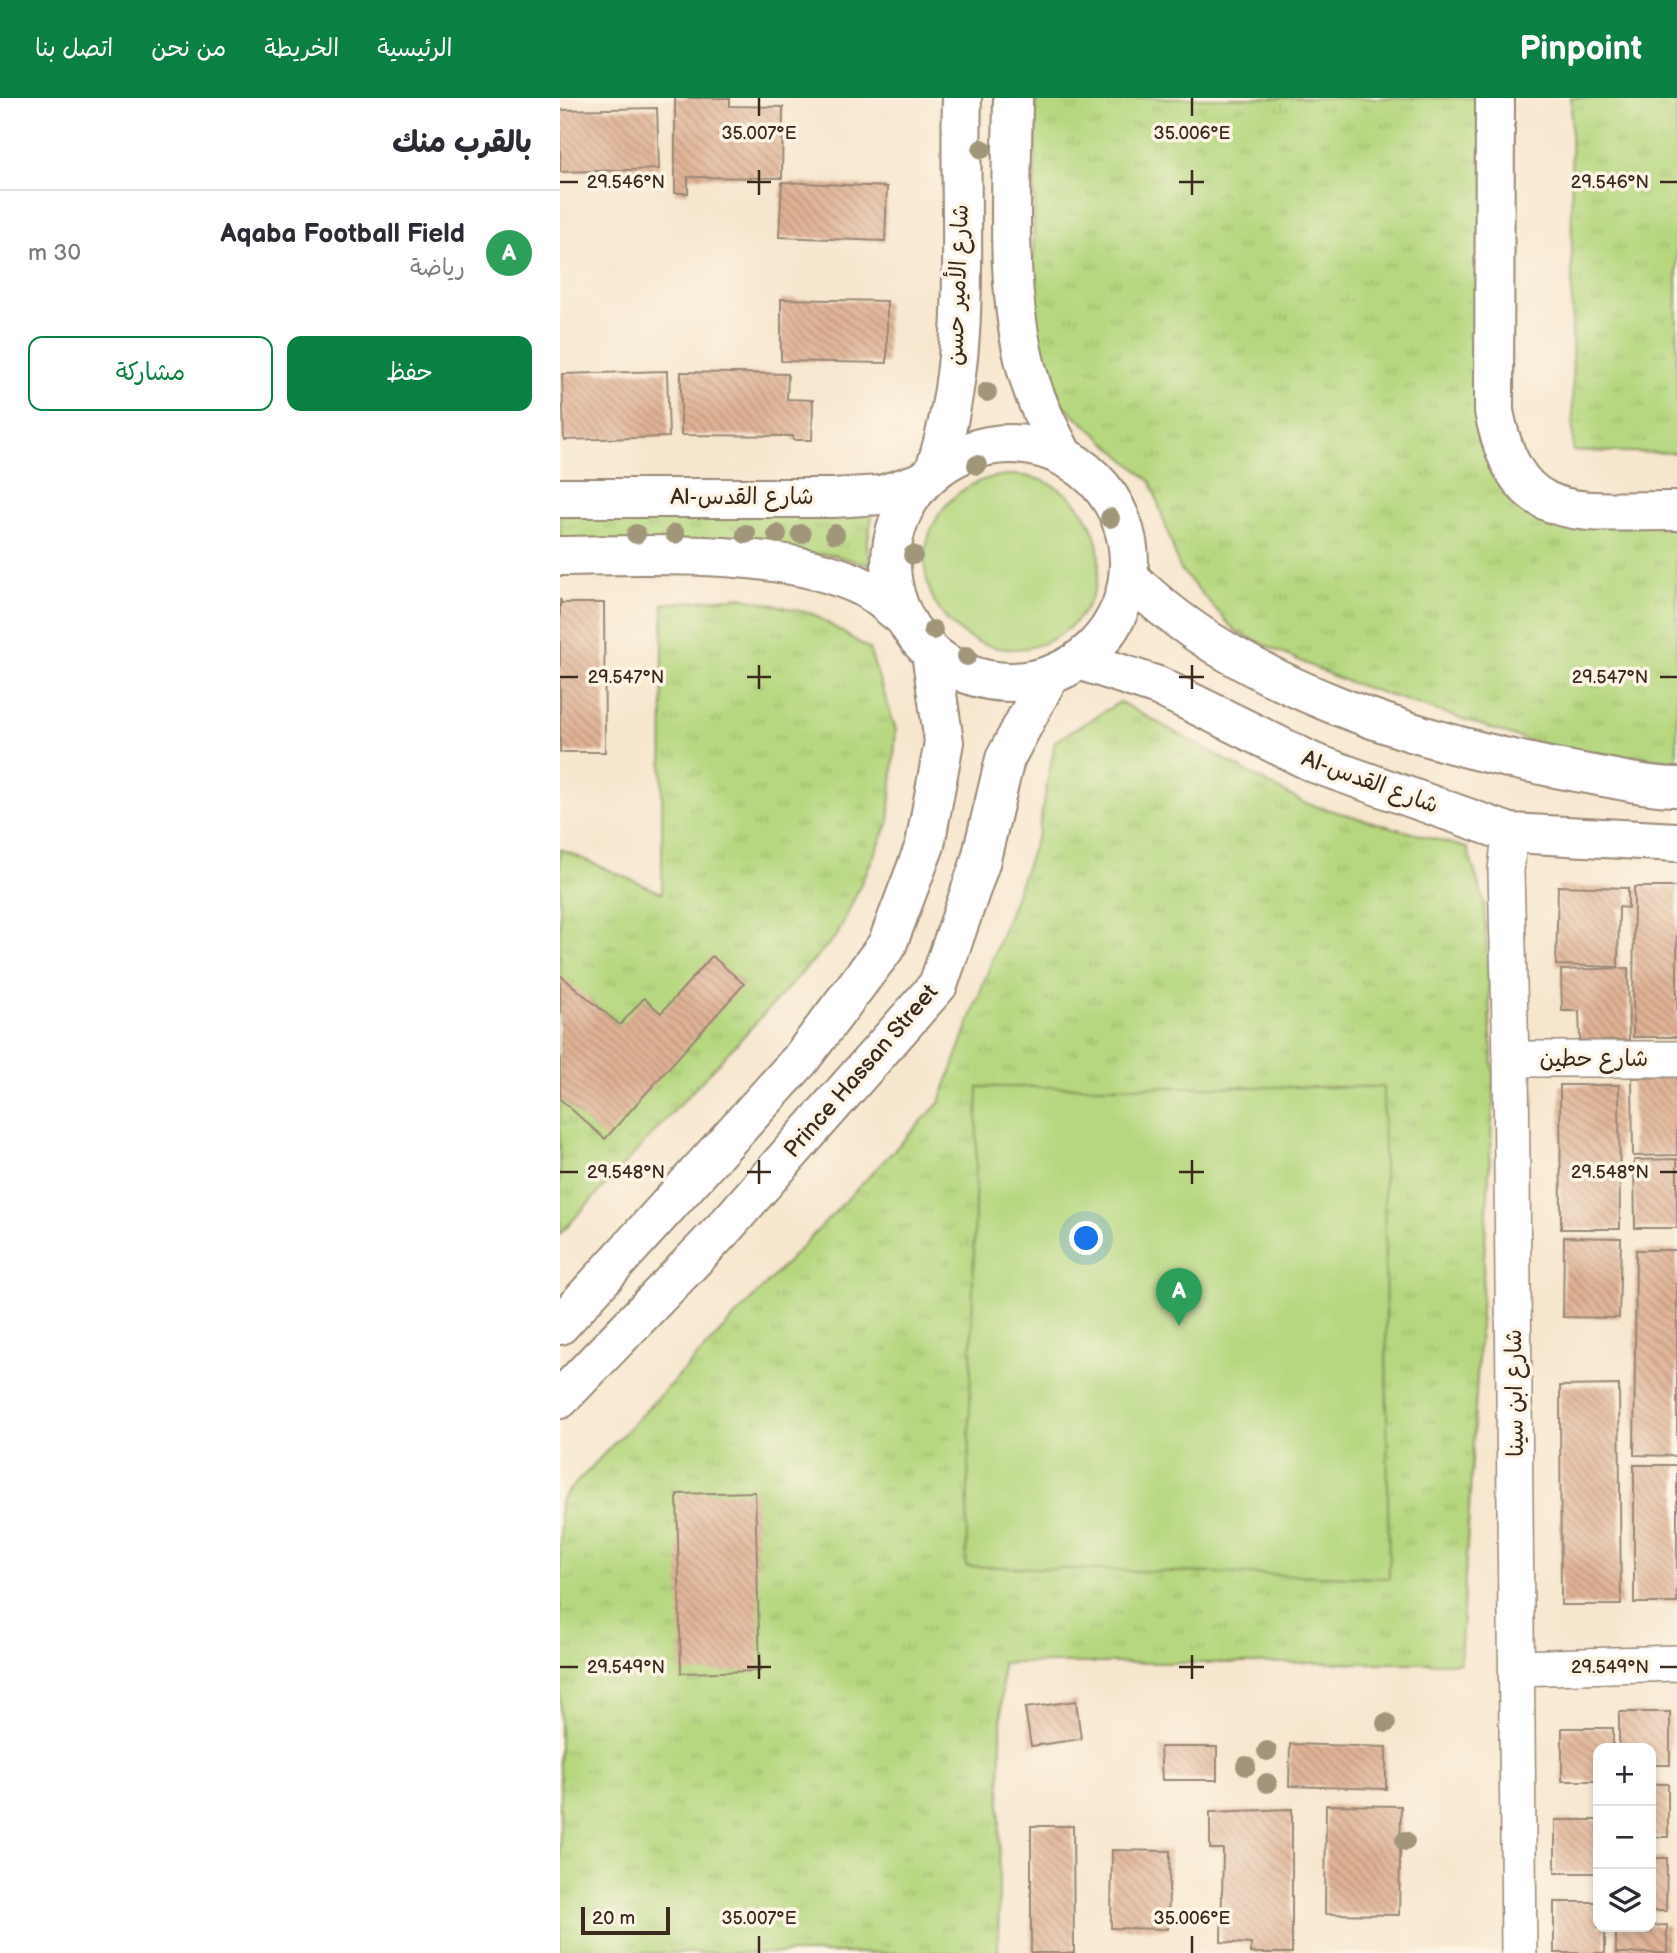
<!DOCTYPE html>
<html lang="ar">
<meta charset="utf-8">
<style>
:root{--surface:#fff;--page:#f2f2f3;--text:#2b2b33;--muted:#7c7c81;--line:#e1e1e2;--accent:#0b8043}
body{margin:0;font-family:"Balsamiq Sans","Playpen Sans Arabic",sans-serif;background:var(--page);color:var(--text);direction:rtl}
.controls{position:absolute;right:21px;bottom:21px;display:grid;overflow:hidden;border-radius:14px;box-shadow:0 4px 10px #0003}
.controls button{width:63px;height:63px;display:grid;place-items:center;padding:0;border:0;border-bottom:2px solid var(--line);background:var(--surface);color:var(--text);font:35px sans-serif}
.scale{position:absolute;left:21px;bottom:18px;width:89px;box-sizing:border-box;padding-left:7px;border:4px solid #3b2a1e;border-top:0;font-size:19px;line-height:24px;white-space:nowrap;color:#3b2a1e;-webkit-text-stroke:5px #fcf5e5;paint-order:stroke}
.you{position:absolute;left:527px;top:1141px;width:24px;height:24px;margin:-18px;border:5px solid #fff;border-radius:50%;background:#1a73e8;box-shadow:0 0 0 10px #1a73e833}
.badge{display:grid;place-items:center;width:46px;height:46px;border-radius:50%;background:var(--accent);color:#fff;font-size:23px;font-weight:700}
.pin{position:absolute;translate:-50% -58px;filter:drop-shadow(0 2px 4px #0008)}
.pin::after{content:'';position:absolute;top:37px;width:24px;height:21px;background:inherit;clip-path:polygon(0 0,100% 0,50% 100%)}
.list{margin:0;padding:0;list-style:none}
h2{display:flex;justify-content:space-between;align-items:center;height:91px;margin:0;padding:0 28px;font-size:30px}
h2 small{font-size:23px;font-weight:400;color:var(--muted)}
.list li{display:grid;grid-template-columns:46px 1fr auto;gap:21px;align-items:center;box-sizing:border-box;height:126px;padding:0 28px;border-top:2px solid var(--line)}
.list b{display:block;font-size:26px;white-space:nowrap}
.list p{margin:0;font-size:23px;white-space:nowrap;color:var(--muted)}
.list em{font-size:23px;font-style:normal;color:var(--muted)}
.actions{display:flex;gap:14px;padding:21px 28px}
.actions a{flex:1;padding:16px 0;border:2px solid var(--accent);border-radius:14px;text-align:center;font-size:24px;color:var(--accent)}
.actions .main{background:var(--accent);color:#fff}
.icon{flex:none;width:38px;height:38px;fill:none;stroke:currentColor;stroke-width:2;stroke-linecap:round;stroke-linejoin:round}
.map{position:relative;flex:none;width:1117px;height:1855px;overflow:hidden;direction:ltr}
header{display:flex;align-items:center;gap:42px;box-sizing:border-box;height:98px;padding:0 35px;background:var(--accent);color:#fff}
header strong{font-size:33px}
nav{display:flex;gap:38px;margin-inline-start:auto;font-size:24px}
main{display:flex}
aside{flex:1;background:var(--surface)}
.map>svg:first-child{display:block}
</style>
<header>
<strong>Pinpoint</strong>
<nav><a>الرئيسية</a><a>الخريطة</a><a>من نحن</a><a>اتصل بنا</a></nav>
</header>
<main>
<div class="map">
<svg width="1117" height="1855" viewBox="0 0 1117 1855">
<defs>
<pattern id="grass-tufts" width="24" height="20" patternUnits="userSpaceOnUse" patternTransform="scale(1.75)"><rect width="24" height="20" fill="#b6d77f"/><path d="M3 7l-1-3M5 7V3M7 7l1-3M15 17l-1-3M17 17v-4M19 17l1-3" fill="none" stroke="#9db96d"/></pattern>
<pattern id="building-back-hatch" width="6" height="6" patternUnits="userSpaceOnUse" patternTransform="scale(1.75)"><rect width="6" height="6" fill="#e0b295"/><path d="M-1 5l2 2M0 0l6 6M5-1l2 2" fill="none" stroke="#b79179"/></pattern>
</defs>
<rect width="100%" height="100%" fill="#fcf5e5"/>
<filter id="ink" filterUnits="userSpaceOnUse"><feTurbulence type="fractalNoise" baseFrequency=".0143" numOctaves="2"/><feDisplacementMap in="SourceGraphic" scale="14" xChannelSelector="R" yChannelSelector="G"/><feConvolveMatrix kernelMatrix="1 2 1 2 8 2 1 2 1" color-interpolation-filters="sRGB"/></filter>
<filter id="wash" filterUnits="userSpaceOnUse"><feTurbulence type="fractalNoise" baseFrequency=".00686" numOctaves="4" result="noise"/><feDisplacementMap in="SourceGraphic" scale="28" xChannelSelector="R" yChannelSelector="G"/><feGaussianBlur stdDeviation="1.57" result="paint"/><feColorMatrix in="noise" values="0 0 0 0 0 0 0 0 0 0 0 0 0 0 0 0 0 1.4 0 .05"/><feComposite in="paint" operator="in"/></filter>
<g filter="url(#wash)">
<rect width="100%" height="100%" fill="#f7e6ce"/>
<g fill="url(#grass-tufts)" stroke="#78804e" stroke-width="2">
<polygon points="476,0 931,0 936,361 994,417 1117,419 1117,663 991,650 780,581 676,534 620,471 591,384 501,305 472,226"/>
<polygon points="1011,0 1117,0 1117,355 1013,353"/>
<polygon points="313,412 307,447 311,468 273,457 0,442 0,416"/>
<polygon points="181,499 253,516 309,551 336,632 329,724 278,836 0,1136 0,751 102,795 103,506"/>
<polygon points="560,604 744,705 907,750 924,803 934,992 900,1565 442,1565 438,1855 0,1855 0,1402 380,1004 478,736 495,643"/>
</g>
<g fill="#b6d77f" stroke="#78804e" stroke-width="2">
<circle cx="452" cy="464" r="87"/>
<polygon points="418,989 823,989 829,1480 406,1468"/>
</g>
<g id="blocks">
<g fill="url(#building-back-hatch)">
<polygon points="115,0 170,0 170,8 223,9 222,80 128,79 128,95 115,95"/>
<polygon points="97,10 99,71 0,74 0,12"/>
<polygon points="222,84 327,89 325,143 219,139"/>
<polygon points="221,201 327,203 327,265 221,263"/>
<polygon points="107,273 109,339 4,342 2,276"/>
<polygon points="121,274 228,276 227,301 253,302 252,342 233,342 233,338 121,337"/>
<polygon points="0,501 2,505 44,505 45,654 0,654"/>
<polygon points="998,788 1068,790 1068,810 1059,809 1058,869 996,867"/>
<polygon points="1074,789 1117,789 1117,939 1073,939"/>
<polygon points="152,858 184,886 45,1041 0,1001 0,877 60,927 84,900 101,915"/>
<polygon points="1068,870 1069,942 1020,943 1019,913 1002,913 1001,872"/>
<polygon points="1117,979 1117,1057 1073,1058 1072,980"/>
<polygon points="1000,987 1059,987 1060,1131 1001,1131"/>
<polygon points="1117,1061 1117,1130 1075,1130 1074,1062"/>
<polygon points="1004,1139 1061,1140 1059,1220 1003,1219"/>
<polygon points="1076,1152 1117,1152 1117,1358 1074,1357"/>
<polygon points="1059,1287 1061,1507 1001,1507 1000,1288"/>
<rect x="1074" y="1367" width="43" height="138"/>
<polygon points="195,1394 200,1573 121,1575 117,1396"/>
<polygon points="516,1603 521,1641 471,1648 465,1610"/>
<polygon points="1059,1614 1110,1614 1110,1667 1091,1667 1091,1650 1059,1650"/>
<polygon points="1002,1630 1053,1630 1053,1650 1038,1650 1038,1683 1002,1683"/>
<polygon points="730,1646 826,1649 826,1691 729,1688"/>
<polygon points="600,1649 657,1649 657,1682 602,1682"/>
<rect x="1091" y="1686" width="17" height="53"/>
<polygon points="766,1707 841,1708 839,1817 765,1816"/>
<polygon points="732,1711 732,1855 691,1855 691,1846 661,1844 663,1751 650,1751 650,1714"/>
<rect x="995" y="1722" width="43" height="53"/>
<polygon points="471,1728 513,1728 514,1855 471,1855"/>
<polygon points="552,1752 610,1753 608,1831 551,1830"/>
<polygon points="1091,1760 1107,1760 1106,1813 1091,1813"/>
<polygon points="994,1804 1038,1804 1038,1829 1045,1829 1045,1855 994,1855"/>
<polygon points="1107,1827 1107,1855 1056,1855 1056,1829"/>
</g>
</g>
</g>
<g filter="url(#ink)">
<use href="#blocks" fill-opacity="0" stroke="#998876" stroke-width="2"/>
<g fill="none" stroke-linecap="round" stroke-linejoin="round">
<defs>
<g id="minor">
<polyline points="950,735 946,773 951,961 959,1855"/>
<polyline points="951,961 1117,961"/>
<polyline points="958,1570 1117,1565"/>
</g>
<path id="secondary" d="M935,0L934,313C957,432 1019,412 1117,413"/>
<g id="primary">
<path d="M453,0C452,86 444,194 468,276C476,305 490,332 504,359"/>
<circle cx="450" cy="465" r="119"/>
<path d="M375,371C415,254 398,122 402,0"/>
<polyline points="0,400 273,400 321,397 361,384"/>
<path d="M0,458C89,457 223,450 303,489C317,496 330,509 342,518"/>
<path d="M569,479C681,591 869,648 1022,675C1053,680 1086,689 1117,689"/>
<polyline points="519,562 598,588 754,665 950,735 1117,744"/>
<polyline points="0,1227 240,962 327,847 365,747 384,644 371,555"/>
<polyline points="0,1301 167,1127 378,887 420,765 445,661 489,578"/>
</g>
</defs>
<use href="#minor" stroke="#998876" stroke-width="38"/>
<use href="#secondary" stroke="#998876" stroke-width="42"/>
<use href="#primary" stroke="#998876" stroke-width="42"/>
<use href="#minor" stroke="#fff" stroke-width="35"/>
<use href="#secondary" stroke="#fff" stroke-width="38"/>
<use href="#primary" stroke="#fff" stroke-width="38"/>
</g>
<g fill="#a1967a">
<circle cx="422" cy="51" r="10"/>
<circle cx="427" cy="294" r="10"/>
<circle cx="417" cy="367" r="10"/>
<circle cx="550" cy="420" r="10"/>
<circle cx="76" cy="436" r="10"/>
<circle cx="115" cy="436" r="10"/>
<circle cx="186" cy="436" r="10"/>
<circle cx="217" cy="436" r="10"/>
<circle cx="241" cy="436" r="10"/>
<circle cx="275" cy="436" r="10"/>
<circle cx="353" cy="457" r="10"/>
<circle cx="373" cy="532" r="10"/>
<circle cx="407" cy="558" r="10"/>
<circle cx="826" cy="1625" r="10"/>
<circle cx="707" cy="1653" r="10"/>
<circle cx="686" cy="1668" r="10"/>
<circle cx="707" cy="1685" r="10"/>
<circle cx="845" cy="1743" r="10"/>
</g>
</g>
<path fill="none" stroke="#3b2a1e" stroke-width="2.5" d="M199,0V18M632,0V18M199,72V97M632,72V97M0,84H18M187,84H211M619,84H644M1100,84H1117M199,567V591M632,567V591M0,579H18M187,579H211M619,579H644M1100,579H1117M199,1062V1086M632,1062V1086M0,1074H18M187,1074H211M619,1074H644M1100,1074H1117M199,1557V1581M632,1557V1581M0,1569H18M187,1569H211M619,1569H644M1100,1569H1117M199,1838V1855M632,1838V1855"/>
<g text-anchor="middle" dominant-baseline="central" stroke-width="7" stroke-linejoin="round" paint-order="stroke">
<g font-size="23" fill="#3b2a1e" stroke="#fcf5e5">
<text transform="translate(398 187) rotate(-88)">شارع الأمير حسن</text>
<text x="182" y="399">Al-شارع القدس</text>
<text transform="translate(810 684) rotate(20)">Al-شارع القدس</text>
<text x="1034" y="961">شارع حطين</text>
<text transform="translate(301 973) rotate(-49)">Prince Hassan Street</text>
<text transform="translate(955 1295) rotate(-91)">شارع ابن سينا</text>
</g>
</g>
<g font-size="18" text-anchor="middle" fill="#3b2a1e" stroke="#fcf5e5" stroke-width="7" stroke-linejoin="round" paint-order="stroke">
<text x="199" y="41">35.007°E</text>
<text x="632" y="41">35.006°E</text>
<text x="1050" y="90">29.546°N</text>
<text x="66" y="90">29.546°N</text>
<text x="1050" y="585">29.547°N</text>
<text x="66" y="585">29.547°N</text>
<text x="1050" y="1080">29.548°N</text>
<text x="66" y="1080">29.548°N</text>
<text x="1050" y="1575">29.549°N</text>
<text x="66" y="1575">29.549°N</text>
<text x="199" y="1826">35.007°E</text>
<text x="632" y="1826">35.006°E</text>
</g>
</svg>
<div class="controls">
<button>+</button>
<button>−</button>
<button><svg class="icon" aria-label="layers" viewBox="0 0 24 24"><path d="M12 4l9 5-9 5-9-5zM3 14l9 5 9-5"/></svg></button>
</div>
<div class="scale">20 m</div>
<div class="you"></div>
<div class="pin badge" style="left:619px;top:1228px;background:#2e9e5b">A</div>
</div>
<aside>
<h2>بالقرب منك<small></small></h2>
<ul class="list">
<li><span class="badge" style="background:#2e9e5b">A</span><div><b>Aqaba Football Field</b><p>رياضة</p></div><em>30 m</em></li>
</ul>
<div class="actions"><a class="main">حفظ</a><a>مشاركة</a></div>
</aside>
</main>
